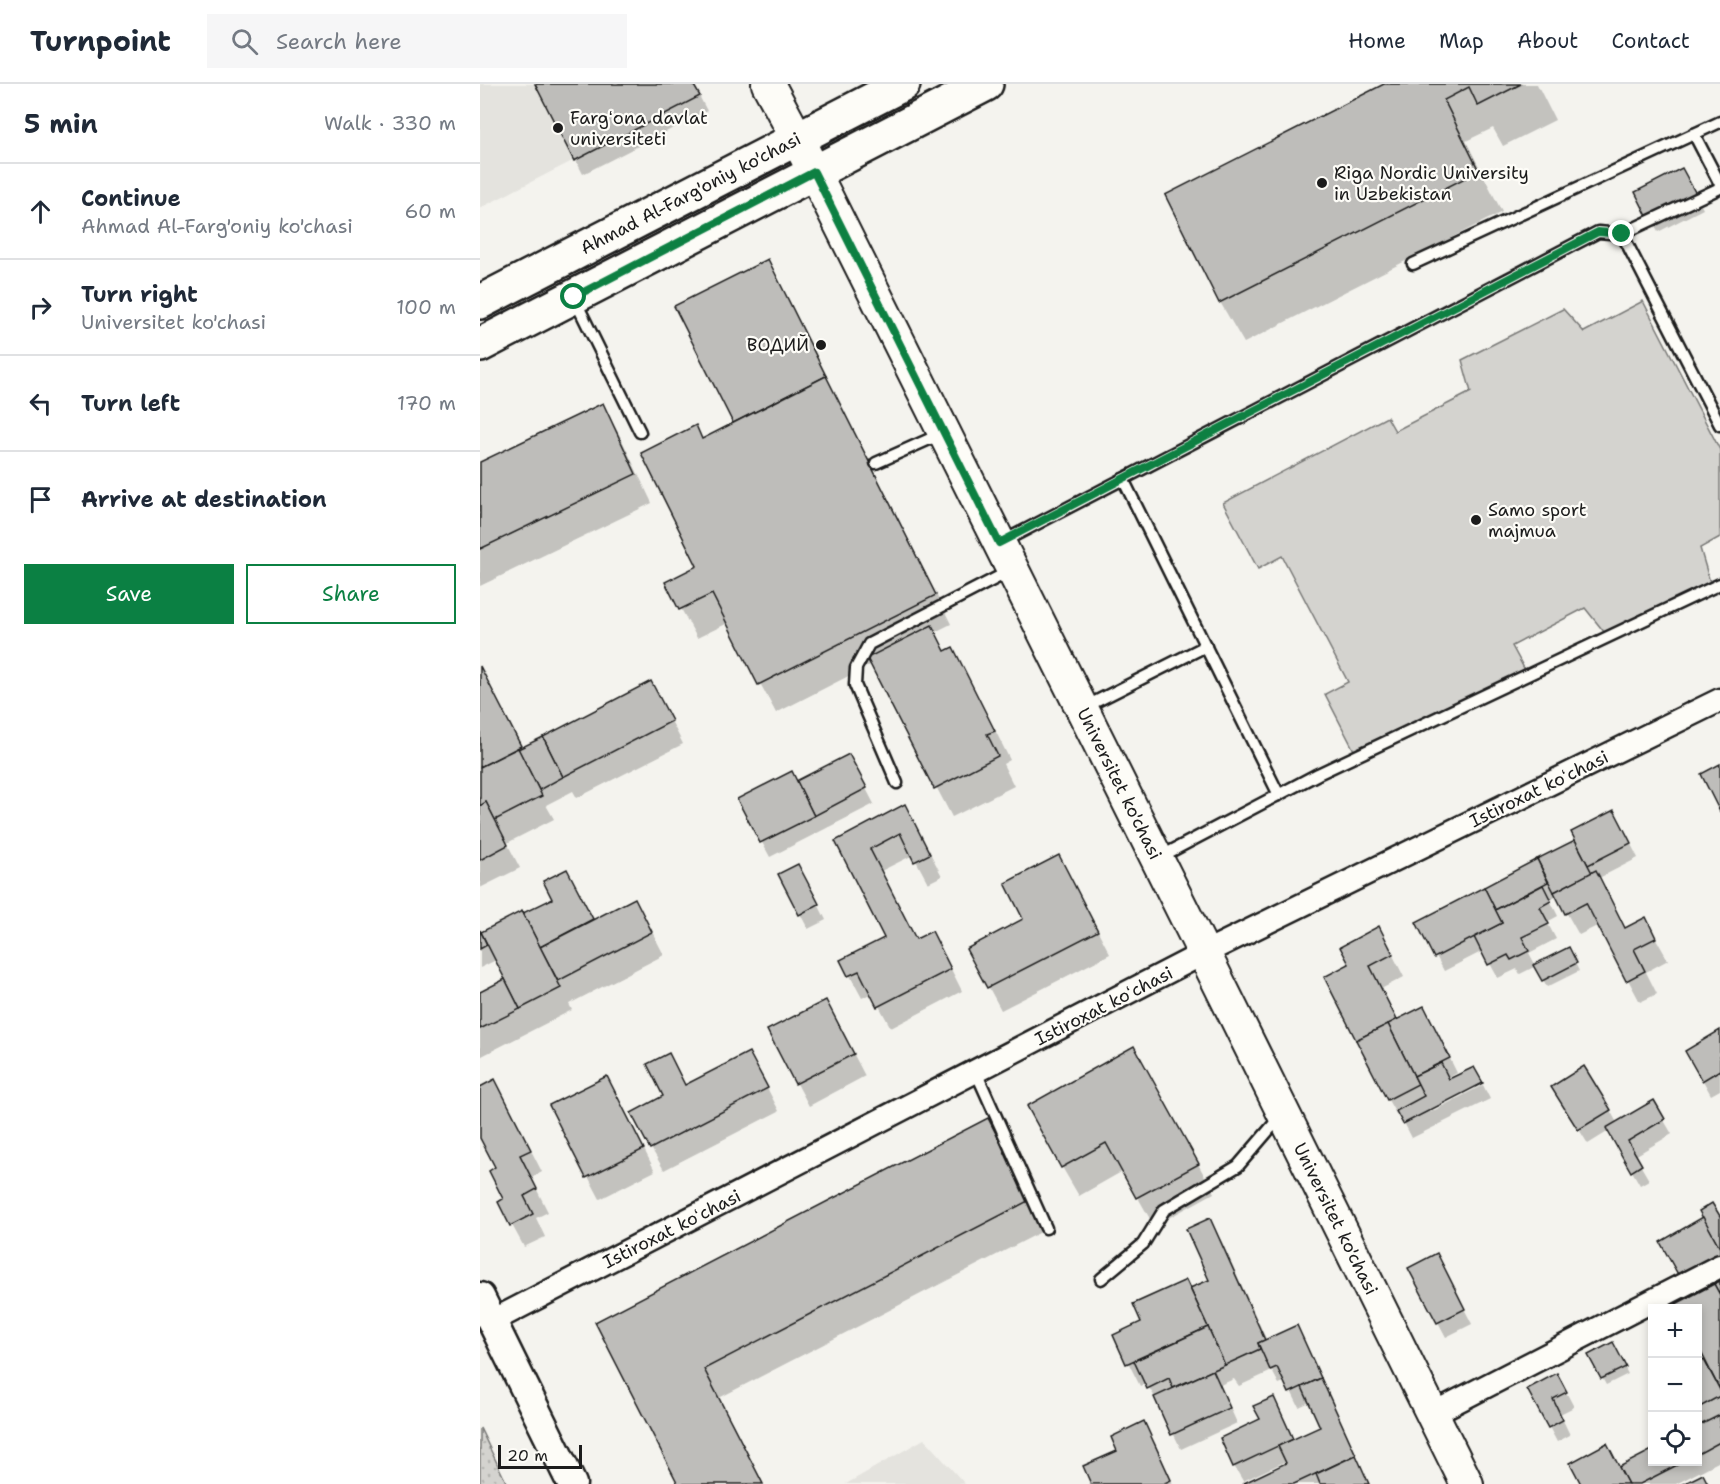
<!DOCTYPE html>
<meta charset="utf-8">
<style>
:root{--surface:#fff;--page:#f6f6f7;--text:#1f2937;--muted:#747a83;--line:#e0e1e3;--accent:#0b8043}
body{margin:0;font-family:"Shantell Sans",sans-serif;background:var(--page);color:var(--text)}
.controls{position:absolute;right:18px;bottom:18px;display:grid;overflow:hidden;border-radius:0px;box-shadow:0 3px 9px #0003}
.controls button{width:54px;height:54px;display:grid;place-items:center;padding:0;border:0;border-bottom:2px solid var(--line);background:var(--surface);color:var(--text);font:30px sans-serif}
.scale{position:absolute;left:18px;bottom:15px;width:84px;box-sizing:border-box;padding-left:6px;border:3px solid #1c1c1c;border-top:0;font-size:16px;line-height:21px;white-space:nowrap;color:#1c1c1c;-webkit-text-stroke:4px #fdfcf7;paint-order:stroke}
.stop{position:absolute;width:18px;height:18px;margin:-14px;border:4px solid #0b8043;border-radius:50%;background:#fff}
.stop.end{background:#0b8043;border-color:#fff;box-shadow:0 2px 6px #0008}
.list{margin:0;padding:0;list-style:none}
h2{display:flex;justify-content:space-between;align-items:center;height:78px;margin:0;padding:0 24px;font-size:26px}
h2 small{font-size:20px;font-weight:400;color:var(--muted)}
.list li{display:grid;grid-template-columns:39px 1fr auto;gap:18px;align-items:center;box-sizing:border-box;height:96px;padding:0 24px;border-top:2px solid var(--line)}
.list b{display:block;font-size:22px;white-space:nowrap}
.list p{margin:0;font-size:20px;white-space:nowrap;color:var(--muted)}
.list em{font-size:20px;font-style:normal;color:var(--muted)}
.actions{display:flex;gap:12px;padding:18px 24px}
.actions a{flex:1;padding:14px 0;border:2px solid var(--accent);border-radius:0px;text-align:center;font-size:21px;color:var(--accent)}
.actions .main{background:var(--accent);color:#fff}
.icon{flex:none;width:33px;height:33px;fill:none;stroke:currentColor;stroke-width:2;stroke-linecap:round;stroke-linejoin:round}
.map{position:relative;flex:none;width:1240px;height:1400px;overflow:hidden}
header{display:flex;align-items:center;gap:36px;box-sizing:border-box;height:84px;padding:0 30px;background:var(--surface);border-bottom:2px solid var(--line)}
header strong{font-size:28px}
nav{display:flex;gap:33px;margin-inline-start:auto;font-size:21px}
.search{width:420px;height:54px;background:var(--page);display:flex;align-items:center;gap:15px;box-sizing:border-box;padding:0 21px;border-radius:0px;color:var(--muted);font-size:22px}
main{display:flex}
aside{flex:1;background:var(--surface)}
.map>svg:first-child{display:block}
</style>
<header>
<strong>Turnpoint</strong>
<div class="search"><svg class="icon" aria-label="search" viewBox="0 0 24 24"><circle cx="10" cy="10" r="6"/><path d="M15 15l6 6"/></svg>Search here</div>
<nav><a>Home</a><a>Map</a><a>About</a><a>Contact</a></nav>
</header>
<main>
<aside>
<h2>5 min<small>Walk · 330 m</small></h2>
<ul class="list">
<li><svg class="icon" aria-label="ahead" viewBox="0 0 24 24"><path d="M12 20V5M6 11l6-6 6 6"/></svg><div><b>Continue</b><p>Ahmad Al-Farg'oniy ko'chasi</p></div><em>60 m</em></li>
<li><svg class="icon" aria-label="right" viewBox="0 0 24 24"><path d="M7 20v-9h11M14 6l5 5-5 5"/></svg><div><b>Turn right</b><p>Universitet ko'chasi</p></div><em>100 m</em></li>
<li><svg class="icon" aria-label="left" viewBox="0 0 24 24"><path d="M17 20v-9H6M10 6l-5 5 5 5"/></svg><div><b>Turn left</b></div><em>170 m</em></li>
<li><svg class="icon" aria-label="arrive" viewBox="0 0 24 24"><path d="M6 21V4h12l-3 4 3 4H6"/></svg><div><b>Arrive at destination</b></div></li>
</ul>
<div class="actions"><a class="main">Save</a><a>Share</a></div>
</aside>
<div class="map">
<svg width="1240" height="1400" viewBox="0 0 1240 1400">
<defs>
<pattern id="park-dots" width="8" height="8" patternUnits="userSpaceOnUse" patternTransform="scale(1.5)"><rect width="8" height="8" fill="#d4d3cf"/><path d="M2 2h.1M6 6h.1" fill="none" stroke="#b5b5b1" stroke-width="1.8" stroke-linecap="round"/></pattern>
</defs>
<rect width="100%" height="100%" fill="#f4f3ee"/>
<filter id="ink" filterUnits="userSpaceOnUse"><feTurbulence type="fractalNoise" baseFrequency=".0167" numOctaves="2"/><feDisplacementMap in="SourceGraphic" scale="12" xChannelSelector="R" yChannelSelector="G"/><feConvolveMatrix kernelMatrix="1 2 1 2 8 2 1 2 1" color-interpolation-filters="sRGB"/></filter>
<g filter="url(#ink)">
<g fill="#e4e3de">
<polygon points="0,0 213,0 220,12 0,124"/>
<polygon points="444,1355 485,1400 366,1400"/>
</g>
<polygon fill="#d4d3cf" stroke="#787876" stroke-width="1.5" points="1163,217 1240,366 1240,453 1220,464 1230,498 1125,549 1105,524 1032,562 1046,588 879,676 845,610 868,598 802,472 778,485 743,419 907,333 915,347 991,308 982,276 1083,225 1104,248"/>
<polygon fill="url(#park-dots)" stroke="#787876" stroke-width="1.5" points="0,1344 27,1400 0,1400"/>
<g fill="#0003">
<polygon points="56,0 213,0 227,27 103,90"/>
<polygon points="907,0 1057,0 1075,36 1023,62 1013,44 986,57 1022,128 764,259 740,218"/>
<polygon points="1210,100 1223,125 1178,148 1170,134"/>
<polygon points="287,177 304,206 471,540 455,548 466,568 489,594 530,676 523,680 534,702 472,733 392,580 296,629 248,539 217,554 187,499 219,483 223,356 255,340 196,223"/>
<polygon points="122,321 139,350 172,419 0,502 0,380"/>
<polygon points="0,585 42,665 183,621 203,660 97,714 93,707 66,721 74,735 27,759 40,784 0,804"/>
<polygon points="377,687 394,720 290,773 259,716"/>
<polygon points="1142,743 1158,774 1119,794 1146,846 1165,835 1188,876 1166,888 1177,910 1160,918 1119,841 1099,851 1077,812 1070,816 1078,832 1067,838 1076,855 1049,869 1056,882 1088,865 1099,887 1067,903 1056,882 1040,890 1037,885 1018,894 1003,867 964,887 938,838 1097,756"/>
<polygon points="437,744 462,792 448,799 433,771 401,787 436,857 464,871 482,907 411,944 392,909 382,914 362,877 406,855 357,757"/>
<polygon points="579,773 630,870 521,926 488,865 545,836"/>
<polygon points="300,791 326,796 346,836 328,845"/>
<polygon points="95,801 113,837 167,838 184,871 89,920 92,926 0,973 0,909 27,896 16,876 0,884 0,848 1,850 41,829 43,831 74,815"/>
<polygon points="899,844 924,893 901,905 917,937 952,938 977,989 968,994 970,997 951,1024 951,1028 1003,1001 1010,1015 932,1054 919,1029 916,1030 908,1016 846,893 871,881"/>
<polygon points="358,940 385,992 329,1022 289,947"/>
<polygon points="1240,948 1240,1006 1231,1011 1207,968"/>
<polygon points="281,992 299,1027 184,1086 171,1064 201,993 206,1003"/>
<polygon points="670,993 734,1109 674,1142 643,1087 599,1112 582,1083"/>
<polygon points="0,1004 27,1019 62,1088 51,1094 68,1128 56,1134 65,1153 44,1163 20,1119 25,1116 17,1084 0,1050"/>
<polygon points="139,1016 175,1087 120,1115 71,1022"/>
<polygon points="1082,1018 1130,1026 1137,1039 1173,1018 1192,1050 1155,1072 1169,1096 1160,1101 1129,1047 1108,1060"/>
<polygon points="507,1036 565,1146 239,1314 284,1400 200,1400 117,1238"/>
<polygon points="729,1136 742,1158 787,1257 817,1243 853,1318 889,1400 765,1400 808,1380 806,1377 763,1397 754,1382 793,1315 814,1357 842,1344 830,1318 819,1323 806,1297 799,1300 792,1287 759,1302 754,1295 740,1301 757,1339 701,1365 678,1318 666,1299 660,1302 635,1252 663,1239 710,1206 731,1196"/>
<polygon points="964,1186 992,1240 966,1253 958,1238"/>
<polygon points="1240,1198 1240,1377 1196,1400 1103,1400 1172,1367 1172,1378 1218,1378 1218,1281 1224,1278 1228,1285 1230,1284 1218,1259 1218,1224 1200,1224 1198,1220"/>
<polygon points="1132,1260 1148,1290 1126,1301 1110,1272"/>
<polygon points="1049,1305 1085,1306 1094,1323 1080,1330 1090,1351 1077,1358"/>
<polygon points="663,1339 676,1361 693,1400 613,1400"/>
</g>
<g fill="#bebdba" stroke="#1c1c1c" stroke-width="1.5">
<polygon points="55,0 213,0 220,12 94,77"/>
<polygon points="904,0 1041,0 998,22 989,3 964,16 999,87 739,219 685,111"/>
<polygon points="1202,84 1216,110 1168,134 1155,108"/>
<polygon points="288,175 346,292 253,339 194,222"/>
<polygon points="346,292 456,511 278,601 232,510 199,526 185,498 217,482 161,369 216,341 222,355"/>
<polygon points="123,319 156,390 0,465 0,378"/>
<polygon points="452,541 465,567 473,563 515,647 507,650 518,672 454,705 387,574"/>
<polygon points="0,582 41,662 0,683"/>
<polygon points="171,597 192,637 83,693 63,653"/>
<polygon points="63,653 83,693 59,706 38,665"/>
<polygon points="38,664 62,712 15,736 6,718 0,722 0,683"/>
<polygon points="369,670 387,704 334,732 316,697"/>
<polygon points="1240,680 1240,728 1221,690"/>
<polygon points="312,687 334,732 280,759 257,715"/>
<polygon points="6,718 28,761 0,776 0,722"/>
<polygon points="425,720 450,770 434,778 420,749 390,765 436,855 452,847 471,885 397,923 379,887 368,892 360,876 404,854 355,757"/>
<polygon points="1134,726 1151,759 1108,781 1091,748"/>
<polygon points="1095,756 1112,789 1074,808 1057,775"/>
<polygon points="579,771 618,847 507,904 486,865 543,835 525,799"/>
<polygon points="1057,775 1068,798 1015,826 1004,803"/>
<polygon points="318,780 339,820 319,831 298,790"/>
<polygon points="87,785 113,835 60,863 43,829 72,815 63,797"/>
<polygon points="1116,786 1145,844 1166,833 1176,854 1154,865 1165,887 1146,897 1106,819 1085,830 1074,808"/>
<polygon points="1063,801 1071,817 1060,823 1069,840 1042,853 1049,867 1031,876 1028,871 1008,881 994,853 1022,839 1015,826"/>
<polygon points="1004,803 1022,839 954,874 936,838"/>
<polygon points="155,814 172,848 78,897 60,863"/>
<polygon points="42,827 81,904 40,925 1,848"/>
<polygon points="899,842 913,870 890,882 917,936 876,956 844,893 869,880 860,863"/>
<polygon points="0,846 7,861 0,865"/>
<polygon points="1089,863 1097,879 1062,897 1053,881"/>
<polygon points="25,895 40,925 0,945 0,908"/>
<polygon points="346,916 374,970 315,1000 287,946"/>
<polygon points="944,922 970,974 934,992 908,940"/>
<polygon points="908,940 938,1000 907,1016 876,956"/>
<polygon points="1240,946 1240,986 1222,997 1205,967"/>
<polygon points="654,962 719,1080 656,1114 626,1059 581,1084 547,1022"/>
<polygon points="269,968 288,1004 170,1065 151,1029 183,1012 167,980 189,969 205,1001"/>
<polygon points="961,979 969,995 994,983 1003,999 923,1040 916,1027 944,1012 934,992"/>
<polygon points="1104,982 1131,1026 1098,1046 1071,1003"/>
<polygon points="127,992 164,1065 106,1094 69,1021"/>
<polygon points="15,995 51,1066 40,1071 57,1105 44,1112 53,1130 30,1142 18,1118 23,1115 9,1087 15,1083 0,1054 0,1003"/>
<polygon points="1174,1016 1185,1035 1148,1057 1162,1081 1151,1088 1126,1044"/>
<polygon points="508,1034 550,1116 224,1285 283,1400 198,1400 115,1238"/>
<polygon points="1232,1119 1240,1132 1240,1164 1219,1127"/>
<polygon points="1223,1133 1240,1164 1240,1171 1200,1194 1180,1158"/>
<polygon points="730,1134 785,1256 778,1259 780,1265 745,1281 710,1204 729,1196 706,1145"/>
<polygon points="957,1169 985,1225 957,1239 928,1184"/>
<polygon points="706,1196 728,1243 646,1280 633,1251 661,1238 653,1220"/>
<polygon points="1240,1197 1240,1211 1234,1200"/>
<polygon points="1234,1200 1240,1211 1240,1306 1218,1262 1218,1224 1198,1224 1196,1220"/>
<polygon points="817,1241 841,1294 809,1309 797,1283 790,1286 778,1259"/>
<polygon points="728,1243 745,1281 693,1304 689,1294 667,1305 654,1277"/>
<polygon points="1133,1258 1146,1283 1121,1295 1108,1271"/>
<polygon points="1224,1276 1240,1306 1240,1312 1218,1324 1218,1279"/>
<polygon points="733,1286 750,1324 691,1351 674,1313"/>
<polygon points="1077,1289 1087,1308 1073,1315 1083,1336 1068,1344 1047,1305"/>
<polygon points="841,1294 876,1371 814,1400 762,1400 806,1379 798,1362 840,1343 822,1303"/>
<polygon points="794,1313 813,1355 753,1383 740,1354 780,1335 773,1322"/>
<polygon points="1240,1331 1240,1358 1218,1370 1218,1342"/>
<polygon points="664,1337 691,1396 683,1400 611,1400 603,1382 637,1367 631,1353"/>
<polygon points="1127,1359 1148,1400 1101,1400 1090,1379"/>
<polygon points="1172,1366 1172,1378 1203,1378 1160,1400 1148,1400 1139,1383"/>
<polygon points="876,1371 889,1400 840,1400 836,1390"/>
<polygon points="1223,1390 1228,1400 1203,1400"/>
</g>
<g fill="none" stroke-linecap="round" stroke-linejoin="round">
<defs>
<g id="service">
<polyline points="1214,50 1240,100"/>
<polyline points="1142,150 1240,341"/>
<polyline points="933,180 1240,38"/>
<polyline points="95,216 160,348"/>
<polyline points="396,379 461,350"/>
<polyline points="643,395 799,711"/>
<polyline points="522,458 1118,148 1142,150 1240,104"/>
<polyline points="605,623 726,562"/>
<polyline points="417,699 375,601 376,584 389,560 530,487"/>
<polyline points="680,773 838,690 1240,500"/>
<polyline points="496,988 566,1144"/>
<polyline points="621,1195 663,1160 684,1126 758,1082 800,1033"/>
</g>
<g id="minor">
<polyline points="12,1237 724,869 1240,616"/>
<polyline points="952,1330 1240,1182"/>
</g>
<polyline id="tertiary" points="0,1213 92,1400"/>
<g id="secondary">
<path id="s1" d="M288,0L317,54L724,869L987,1400"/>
</g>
<g id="primary">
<path id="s2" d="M0,218L423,0"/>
<polyline points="0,261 506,0"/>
</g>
</defs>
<use href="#service" stroke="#1c1c1c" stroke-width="15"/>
<use href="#minor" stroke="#1c1c1c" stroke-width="27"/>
<use href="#tertiary" stroke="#1c1c1c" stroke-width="33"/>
<use href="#secondary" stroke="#1c1c1c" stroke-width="36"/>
<use href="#primary" stroke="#1c1c1c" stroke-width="38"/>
<use href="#service" stroke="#fdfcf7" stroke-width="10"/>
<use href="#minor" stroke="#fdfcf7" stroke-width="22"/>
<use href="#tertiary" stroke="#fdfcf7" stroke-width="28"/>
<use href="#secondary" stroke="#fdfcf7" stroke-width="32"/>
<use href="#primary" stroke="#fdfcf7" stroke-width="33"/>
</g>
</g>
<g fill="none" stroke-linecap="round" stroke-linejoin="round" filter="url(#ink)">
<polyline stroke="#0b8043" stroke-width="8" points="94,213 334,88 519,459 1118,148 1142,150"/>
</g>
<g fill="#1c1c1c" stroke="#fdfcf7" stroke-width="2">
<circle cx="78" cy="44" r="6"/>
<circle cx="842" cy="99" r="6"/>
<circle cx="341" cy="261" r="6"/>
<circle cx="996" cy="436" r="6"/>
</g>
<g text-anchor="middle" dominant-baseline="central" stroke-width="4.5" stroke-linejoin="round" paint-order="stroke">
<g font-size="18" fill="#1c1c1c" stroke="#fdfcf7" text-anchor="start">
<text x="90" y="34">Fargʻona davlat<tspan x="90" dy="21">universiteti</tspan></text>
<text x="854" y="89">Riga Nordic University<tspan x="854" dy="21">in Uzbekistan</tspan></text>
<text x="329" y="261" text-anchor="end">ВОДИЙ</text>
<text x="1008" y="426">Samo sport<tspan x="1008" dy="21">majmua</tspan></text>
</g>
<g font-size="18" fill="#1c1c1c" stroke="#fdfcf7">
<text stroke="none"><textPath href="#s2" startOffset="237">Ahmad Al-Farg'oniy ko'chasi</textPath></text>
<text stroke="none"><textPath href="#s1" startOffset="783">Universitet ko'chasi</textPath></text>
<text transform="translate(1059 705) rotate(-26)">Istiroxat koʻchasi</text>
<text transform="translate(624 922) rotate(-27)">Istiroxat koʻchasi</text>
<text stroke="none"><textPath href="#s1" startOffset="1269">Universitet ko'chasi</textPath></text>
<text transform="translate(192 1145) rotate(-27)">Istiroxat koʻchasi</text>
</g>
</g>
</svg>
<div class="controls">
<button>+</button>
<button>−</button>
<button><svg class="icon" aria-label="locate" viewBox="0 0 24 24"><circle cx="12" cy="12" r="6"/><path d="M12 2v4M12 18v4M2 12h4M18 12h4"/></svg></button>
</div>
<div class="scale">20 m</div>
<div class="stop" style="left:94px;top:213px"></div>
<div class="stop end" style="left:1142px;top:150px"></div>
</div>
</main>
